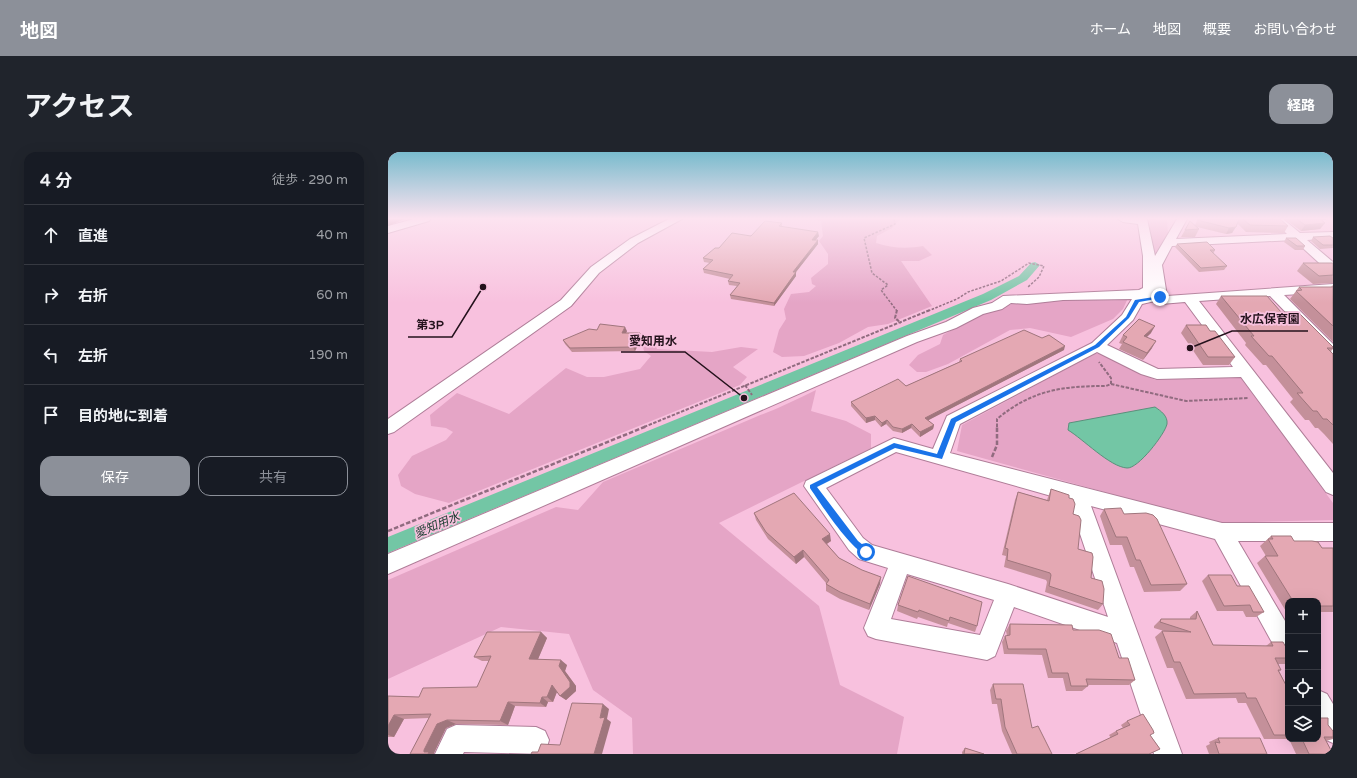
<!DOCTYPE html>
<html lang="ja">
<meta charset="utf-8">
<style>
:root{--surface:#171b24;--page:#20242c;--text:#f1f3f6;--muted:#9ea1a6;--line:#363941;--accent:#8c9099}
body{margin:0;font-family:"Varela Round","Noto Sans JP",sans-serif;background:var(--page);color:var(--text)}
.controls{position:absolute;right:12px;bottom:12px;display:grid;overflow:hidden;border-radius:8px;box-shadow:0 4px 16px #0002}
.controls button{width:36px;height:36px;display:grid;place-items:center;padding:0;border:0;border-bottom:1px solid var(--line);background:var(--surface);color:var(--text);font:20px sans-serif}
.stop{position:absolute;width:12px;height:12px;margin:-9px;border:3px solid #1a73e8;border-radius:50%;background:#fff}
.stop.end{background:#1a73e8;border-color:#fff;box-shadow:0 1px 4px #0008}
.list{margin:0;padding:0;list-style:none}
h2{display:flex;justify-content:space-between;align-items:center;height:52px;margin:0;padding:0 16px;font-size:17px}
h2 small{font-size:13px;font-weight:400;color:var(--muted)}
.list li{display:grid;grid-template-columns:26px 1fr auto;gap:12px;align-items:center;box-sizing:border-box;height:60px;padding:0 16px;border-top:1px solid var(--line)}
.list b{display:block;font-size:15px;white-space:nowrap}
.list em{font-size:13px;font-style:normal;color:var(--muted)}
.actions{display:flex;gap:8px;padding:12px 16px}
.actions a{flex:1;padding:9px 0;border:1px solid var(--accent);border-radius:12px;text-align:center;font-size:14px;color:var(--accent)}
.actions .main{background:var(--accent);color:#fff}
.icon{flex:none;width:22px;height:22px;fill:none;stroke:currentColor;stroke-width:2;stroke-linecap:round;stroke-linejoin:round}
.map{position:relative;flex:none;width:945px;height:602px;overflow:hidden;border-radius:12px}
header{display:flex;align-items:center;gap:24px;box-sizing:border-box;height:56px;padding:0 20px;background:var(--accent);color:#fff}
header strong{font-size:19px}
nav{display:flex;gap:22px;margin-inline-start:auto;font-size:14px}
.intro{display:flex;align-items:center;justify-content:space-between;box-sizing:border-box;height:96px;padding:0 24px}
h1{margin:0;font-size:28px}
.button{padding:10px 18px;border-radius:12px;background:var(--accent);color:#fff;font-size:14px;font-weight:700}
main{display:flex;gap:24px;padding:0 24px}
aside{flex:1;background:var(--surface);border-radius:12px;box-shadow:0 4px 16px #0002}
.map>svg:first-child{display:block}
</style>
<header>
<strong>地図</strong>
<nav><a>ホーム</a><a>地図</a><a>概要</a><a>お問い合わせ</a></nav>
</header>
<div class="intro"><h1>アクセス</h1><a class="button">経路</a></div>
<main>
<aside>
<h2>4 分<small>徒歩 · 290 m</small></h2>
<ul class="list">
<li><svg class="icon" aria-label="ahead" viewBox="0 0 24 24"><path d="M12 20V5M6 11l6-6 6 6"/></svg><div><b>直進</b></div><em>40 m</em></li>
<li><svg class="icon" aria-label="right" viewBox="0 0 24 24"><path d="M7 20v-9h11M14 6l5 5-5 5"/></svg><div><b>右折</b></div><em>60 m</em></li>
<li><svg class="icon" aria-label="left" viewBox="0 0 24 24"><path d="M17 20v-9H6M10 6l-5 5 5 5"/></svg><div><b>左折</b></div><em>190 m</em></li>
<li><svg class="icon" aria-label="arrive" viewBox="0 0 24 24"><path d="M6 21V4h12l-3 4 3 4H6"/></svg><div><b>目的地に到着</b></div></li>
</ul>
<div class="actions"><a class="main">保存</a><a>共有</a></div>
</aside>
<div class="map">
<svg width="945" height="602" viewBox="0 0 945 602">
<rect width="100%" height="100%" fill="#f8c1de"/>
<g fill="#e5a5c6">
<path d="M426,67H512L504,76L489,84L488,91C503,96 519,97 535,94L544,103L531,109H513L544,154L500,172L480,175L451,191L416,204L394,205L385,200L391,178L398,167L396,157L403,142L421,140L428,134L424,132L423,126L440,112V102L431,89L435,84L433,69Z"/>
<polygon points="761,67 779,68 780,81 765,107"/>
<polygon points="671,146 740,146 735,157 725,167 683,185 642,176 622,178 560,212 538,220 529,220 521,213 530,203 552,192 555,183 582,168 619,153"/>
<polygon points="266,190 269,197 324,200 353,195 370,197 345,215 359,225 352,233 61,351 27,342 13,334 10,323 24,304 58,288 65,280 58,276 43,274 42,263 69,241 121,262 178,216 199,225 216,225 252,217 263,204 256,199 255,195"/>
<polygon points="715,201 767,228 852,224 945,351 945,368 828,371 569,299 574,273 706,202"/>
<path d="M428,238L423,259L458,269L483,282V296L331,371L431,454L452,533L516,565L509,602H245L244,566L205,538L181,482L113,475L0,527V428L168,355L190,358L215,330L370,264C390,257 409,247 428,238Z"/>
</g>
<path fill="#73c6a5" stroke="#5b907c" d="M767,255C773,259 780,264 779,272C777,282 750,317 739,316C722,315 695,287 680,278L681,271Z"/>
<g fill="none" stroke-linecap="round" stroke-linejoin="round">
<polygon fill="#73c6a5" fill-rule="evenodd" points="647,110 652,113 639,128 603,148 0,401 0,385 595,142 631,124 643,111"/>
<defs>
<g id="minor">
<polygon points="26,67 42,67 41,69 0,81 0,74"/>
<polygon points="281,67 294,67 250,91 211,121 183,154 6,280 0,282 0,267 173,148 203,115 242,87"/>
<path d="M730,67H759L767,104L789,67H799L788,87L899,82L884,67H895L912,81L945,80V86L919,88L945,110V121L941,120L906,88L784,94L774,113L779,144L945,132V140L896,143L945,192V206L940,204L882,144L811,149L945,321V343L938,340L853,225L769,227L753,222L709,200L572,272L562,301L834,371H945V389H850L900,474V509L892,505L827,387L703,354L794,602H766L729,491L626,455L607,504L599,508L488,487L480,484L476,476L500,416L471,407L461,398L416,334L418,329L506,286L545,297L559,264L704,191L734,163L744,147L675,148L639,152L623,151L614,157L595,162L568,176L529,190L0,422V402L519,184L558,170L585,156L604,151L615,144L751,138L755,136V104L750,72L735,70ZM767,149L773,152L797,150L845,215L770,217L719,193L745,168L754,152ZM508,300L681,349L720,465L620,432L484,393L475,386L438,336ZM519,422L606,448L592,483L503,467Z"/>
<polygon points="930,538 939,542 945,552 945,591 936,587 930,577"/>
<polygon points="68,573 148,575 157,579 161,588 157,602 76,600 75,602 47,602 59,577"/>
</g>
</defs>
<use href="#minor" stroke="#af7d98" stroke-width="2"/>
<g stroke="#906b7f" stroke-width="1.5" stroke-dasharray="2.5 1.5" stroke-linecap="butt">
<polyline points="506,67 507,72 476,86 484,121 500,133 493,138 509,159"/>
<polyline points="540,159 569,147 580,140 613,129 641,111 656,114 651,125 640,135"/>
</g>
<g stroke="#906b7f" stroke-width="2" stroke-dasharray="3.5 1.5" stroke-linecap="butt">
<polyline points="509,158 507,166 513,171"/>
<polyline points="723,232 798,249 860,246"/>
<polyline points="357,233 364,243"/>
<polyline points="256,275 542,158"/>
<path d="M609,275V267C644,238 674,234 718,234L723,232V226L711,210"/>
</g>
<g stroke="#906b7f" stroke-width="2.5" stroke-dasharray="4.5 2" stroke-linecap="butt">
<polyline points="604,305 609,293 609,274"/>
<polyline points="0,379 259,274"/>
</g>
<use href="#minor" fill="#fff" fill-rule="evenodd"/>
</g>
<g fill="#c4909a">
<polygon points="810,67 892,67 900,74 896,81 858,80 849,71 844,81 838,82 809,75 811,77 807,85 793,85 797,78 807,73"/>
<polygon points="897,67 938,67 937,68 934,68 937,71 932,77 913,79"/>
<polygon points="394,71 394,75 431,84 427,88 430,88 430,92 408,120 408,124 386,154 343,147 342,143 349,134 341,133 340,129 342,127 316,121 315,117 322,111 316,110 315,106 331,96"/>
<polygon points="925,85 945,86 945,96 932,97 923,89"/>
<polygon points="898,86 917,94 915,98 907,98 896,90"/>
<polygon points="789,92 827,98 825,102 839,114 836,118 811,120 787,95"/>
<polygon points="915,111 945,111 945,131 925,132 909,119"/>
<polygon points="945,133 945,190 902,147 911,135 943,135"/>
<polygon points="833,144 893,160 945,195 945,197 943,199 945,202 945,292 936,282 930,276 927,276 921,268 917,268 902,250 905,247 878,213 875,213 857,193 858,191 828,152"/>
<polygon points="798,173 822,179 847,205 841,213 815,213 793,181"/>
<polygon points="209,178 239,179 238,181 252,181 254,185 247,199 184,200 177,192 175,188"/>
<polygon points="763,181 759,185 764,196 755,208 731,197 734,192 731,191 735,183"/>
<polygon points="676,198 540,268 546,273 545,277 532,285 523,276 514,281 505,279 498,272 493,275 487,268 478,271 463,254 463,250 518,234 571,210 572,207"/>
<polygon points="663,337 681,346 685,362 690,397 703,426 715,452 710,458 657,440 659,430 658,428 616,415 618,404 614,403 627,348 630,340 659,348 660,345"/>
<polygon points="716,357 736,362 799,432 792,439 756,440 746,415 742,415 734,393 722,393 712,364"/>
<polygon points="366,361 443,389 439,392 451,406 492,432 481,458 452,447 438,439 438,431 416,405 408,412 380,387 368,368"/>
<polygon points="883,384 906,389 934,396 945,396 945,460 930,460 930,449 900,449 900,461 899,461 869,411 877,404 878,404 872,394"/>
<polygon points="820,423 849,434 876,460 868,465 858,465 855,459 829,459 814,429"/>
<polygon points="520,424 589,474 587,480 560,471 559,475 530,465 529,467 509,459 510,453"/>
<polygon points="809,459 825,493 878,494 883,490 900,499 900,510 897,512 889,512 893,518 891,519 900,537 900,587 930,587 940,573 945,579 945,587 938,589 945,602 908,602 901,587 876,587 858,551 850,551 848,546 798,547 785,516 779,516 767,485 774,479 776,479 766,476 766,474 773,467 802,467 802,465"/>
<polygon points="622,472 685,478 731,506 747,528 741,533 700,533 700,534 694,539 678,539 675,526 660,526 654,503 616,502 614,490 617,484 619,484 618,479"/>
<polygon points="153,480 159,486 150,507 179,513 177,519 188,534 188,539 178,548 172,544 169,540 165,550 160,550 158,555 127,554 120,573 68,572 58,576 46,601 46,602 22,602 41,566 16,567 6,585 0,585 0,544 31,545 89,535 101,509 94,509 86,505"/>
<polygon points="605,532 644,576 664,602 624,602 614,579 609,552 604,552 602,538"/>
<polygon points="739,569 762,583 772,597 761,602 688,602 723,586 721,583 728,579 735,576 733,573"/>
<polygon points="830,586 879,602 821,602 818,594 822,592 821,590"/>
<polygon points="577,596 596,602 574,602 574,600"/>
</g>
<g fill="#a0767d">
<polygon points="0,67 17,67 0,74"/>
<polygon points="937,71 932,77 913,79 917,73"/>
<polygon points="848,75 844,81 838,82 841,76"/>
<polygon points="430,80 431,84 425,91 424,88"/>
<polygon points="430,88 430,92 408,120 408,124 386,154 386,151 405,120"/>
<polygon points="767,174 763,181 752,191 756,184"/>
<polygon points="237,175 239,179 236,185 234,181"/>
<polygon points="252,181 254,185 247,199 245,195"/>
<polygon points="768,189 764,196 755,208 759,201"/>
<polygon points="677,194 676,198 537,270 537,266"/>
<polygon points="487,264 487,268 478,271 478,266"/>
<polygon points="499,268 498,272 493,275 494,271"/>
<polygon points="524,272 523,276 514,281 514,277"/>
<polygon points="546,273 545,277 532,285 532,280"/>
<polygon points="442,382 443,389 435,394 434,387"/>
<polygon points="415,398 416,405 408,412 406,405"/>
<polygon points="493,425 492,432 481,458 482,452"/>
<polygon points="153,480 159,486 148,512 141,507"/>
<polygon points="173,508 179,513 177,519 188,534 188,539 178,548 172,544 171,514"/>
<polygon points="164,533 170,537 165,550 159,545"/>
<polygon points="154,545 160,550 158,555 152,551"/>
<polygon points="120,550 127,554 120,573 112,569"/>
<polygon points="215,552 221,557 219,567 223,570 214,602 206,602 212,566"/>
<polygon points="6,563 16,567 6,585 0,583 0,574"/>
<polygon points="59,568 68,572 58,576 46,601 46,602 40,602 36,600 36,598 49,572"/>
</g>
<g fill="#e4a8b3" stroke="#a0767d">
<polygon points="810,67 851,67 848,75 841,76 809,68"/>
<polygon points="855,67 892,67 900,74 862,73"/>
<polygon points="909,67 932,67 937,71 917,73"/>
<polygon points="377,69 394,71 391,74 430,80 424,88 430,88 405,120 408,120 386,151 342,143 352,131 340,129 345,123 315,117 325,108 315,106 327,96 331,96 344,81 363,84"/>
<polygon points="802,69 811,77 797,78"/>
<polygon points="942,84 945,86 945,93 935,93 925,85"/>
<polygon points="898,86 908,86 917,94 909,94"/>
<polygon points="819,90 827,98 822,98 839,114 813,116 789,92"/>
<polygon points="915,111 945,111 945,123 931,124"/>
<polygon points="911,135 945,135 945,174 908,139 914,138"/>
<polygon points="833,144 879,144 893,160 910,160 945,195 945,196 939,196 945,202 945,273 939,267 935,267 929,259 925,259 909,241 915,241 884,204 881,204 863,184 866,184"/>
<polygon points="751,167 767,174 756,184 768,189 759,201 735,190 739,185 735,183"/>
<polygon points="212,172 237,175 234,181 252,181 245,195 182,196 175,188 201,177 209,178"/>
<polygon points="798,173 818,173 822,179 827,179 847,205 820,205"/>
<polygon points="636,178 654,186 661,183 677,194 537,266 546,273 532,280 524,272 514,277 505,275 499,268 494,271 487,264 478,266 463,250 510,227 518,234 574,209 572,207"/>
<polygon points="663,337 681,343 681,346 685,347 687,352 685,362 691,364 693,368 690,397 704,401 705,405 703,426 714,429 716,437 715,452 661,434 663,423 662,421 619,408 620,397 617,396 630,340 661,349"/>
<polygon points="406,341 442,382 434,387 451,406 474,418 493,425 482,452 452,440 438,432 441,428 415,398 406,405 378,380 366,361"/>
<polygon points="733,356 736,362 758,361 765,363 769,367 799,432 763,433 752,408 748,408 739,385 728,385 716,357"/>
<polygon points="883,384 903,384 906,389 924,389 930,390 934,396 945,396 945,454 930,454 930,449 905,449 877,404 890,404 880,387 885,387"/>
<polygon points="820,423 843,423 849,434 861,434 876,460 865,460 862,453 836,454"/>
<polygon points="520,424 594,450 589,474 562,465 561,469 531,458 530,460 510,453"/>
<polygon points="809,459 825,493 885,494 883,490 895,490 900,499 900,506 887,506 893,518 890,518 900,537 900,583 886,583 868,546 859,546 857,541 806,542 792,510 786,510 774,479 803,480 772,470 773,467 808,467"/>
<polygon points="622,472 684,473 685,478 711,478 723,482 731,506 740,506 747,528 698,527 700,534 683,534 680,521 664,521 658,497 620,497 617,484 622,483"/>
<polygon points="99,480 153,480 141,507 173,508 171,514 182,530 182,535 172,544 164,533 159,545 154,545 152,551 120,550 112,569 59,568 49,572 36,598 36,600 41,600 40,602 22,602 43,562 6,563 0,574 0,544 31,545 35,536 89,535 103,504 86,505"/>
<polygon points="605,532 635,532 644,576 650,574 664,602 629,602 617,575 613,547 608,547"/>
<polygon points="184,551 215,552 212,566 217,565 206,602 143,602 144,600 150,600 153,592 172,593"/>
<polygon points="755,562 765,578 766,581 762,583 772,597 761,602 688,602 730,582 728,579 742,573 739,569"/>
<polygon points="930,566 940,566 940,573 945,579 945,585 936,585 945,602 921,602 914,587 930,587"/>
<polygon points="830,586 872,586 879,602 831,602 827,590 832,591"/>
<polygon points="577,596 596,602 576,602"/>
</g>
<linearGradient id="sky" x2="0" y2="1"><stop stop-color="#79bbcd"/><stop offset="0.44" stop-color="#fce3f0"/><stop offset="1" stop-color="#fce3f0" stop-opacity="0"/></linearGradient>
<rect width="945" height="151" fill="url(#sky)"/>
<path fill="#1a73e8" d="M772,144L774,146L751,150L741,166L711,195L568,270L554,307L507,296L429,335L470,389L480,397V402C468,406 430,348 422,336V333L506,291L549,302L563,267L707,193L738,165L747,148Z"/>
<g text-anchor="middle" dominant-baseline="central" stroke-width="3.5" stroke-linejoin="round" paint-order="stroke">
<g font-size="12" font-style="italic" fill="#13392b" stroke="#f8c1de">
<text transform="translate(49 373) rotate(-23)">愛知用水</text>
</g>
</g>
<path fill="none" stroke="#24121c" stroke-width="1.5" d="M802 196L844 179H920M95 135L64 185H20M356 246L297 200H233"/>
<g fill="#24121c" stroke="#f8c1de" stroke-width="1.5">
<circle cx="802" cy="196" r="4"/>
<circle cx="95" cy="135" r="4"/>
<circle cx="356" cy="246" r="4"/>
</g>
<g font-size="12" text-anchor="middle" font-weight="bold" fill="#24121c" stroke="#f8c1de" stroke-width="3.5" stroke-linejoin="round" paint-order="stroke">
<text x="882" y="171">水広保育園</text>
<text x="42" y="177">第3P</text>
<text x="265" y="193">愛知用水</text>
</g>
</svg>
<div class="controls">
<button>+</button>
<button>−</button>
<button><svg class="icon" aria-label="locate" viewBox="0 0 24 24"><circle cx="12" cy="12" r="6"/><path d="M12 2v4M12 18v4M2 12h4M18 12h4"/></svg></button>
<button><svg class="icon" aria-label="layers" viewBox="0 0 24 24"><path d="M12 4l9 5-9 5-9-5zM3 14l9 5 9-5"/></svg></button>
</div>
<div class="stop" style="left:478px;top:400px"></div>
<div class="stop end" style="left:772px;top:145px"></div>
</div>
</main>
